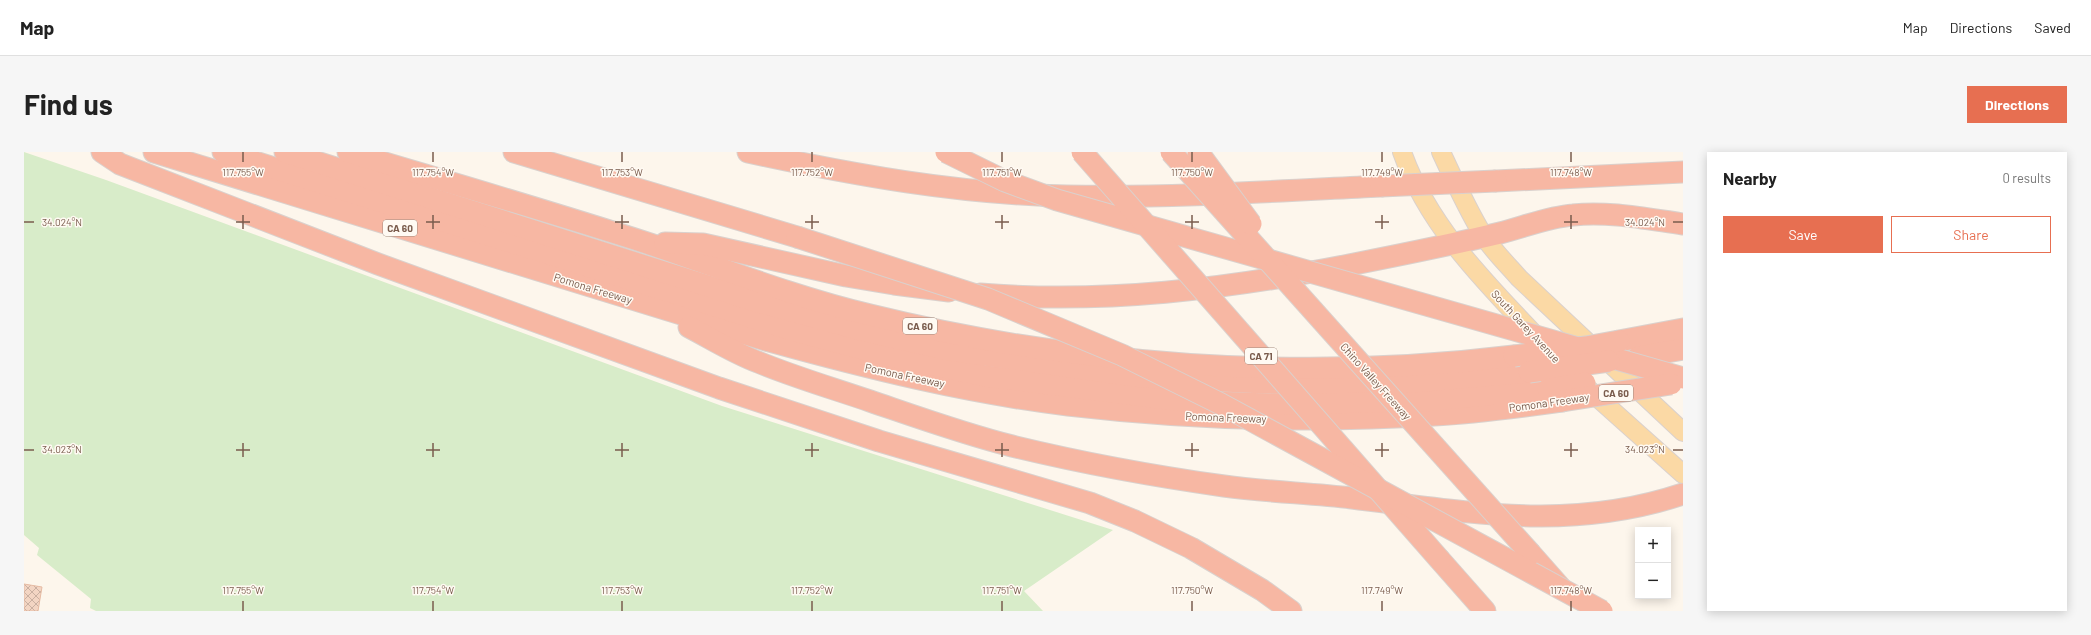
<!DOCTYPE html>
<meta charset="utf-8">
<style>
:root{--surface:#fff;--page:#f6f6f6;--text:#222;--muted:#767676;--line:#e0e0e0;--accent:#e76f51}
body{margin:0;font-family:Barlow,sans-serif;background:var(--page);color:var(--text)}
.controls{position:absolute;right:12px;bottom:12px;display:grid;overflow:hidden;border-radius:0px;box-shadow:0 2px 10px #0003}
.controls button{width:36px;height:36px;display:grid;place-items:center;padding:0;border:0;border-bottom:1px solid var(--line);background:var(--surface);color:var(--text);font:20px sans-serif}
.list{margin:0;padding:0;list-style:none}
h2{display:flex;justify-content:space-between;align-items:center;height:52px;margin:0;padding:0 16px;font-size:17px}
h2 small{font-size:13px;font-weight:400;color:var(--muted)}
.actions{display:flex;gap:8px;padding:12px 16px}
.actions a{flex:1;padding:9px 0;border:1px solid var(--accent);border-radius:0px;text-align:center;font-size:14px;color:var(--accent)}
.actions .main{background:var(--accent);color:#fff}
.map{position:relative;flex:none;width:1659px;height:459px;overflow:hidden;border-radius:0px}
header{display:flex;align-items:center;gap:24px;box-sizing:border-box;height:56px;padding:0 20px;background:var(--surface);border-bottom:1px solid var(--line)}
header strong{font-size:19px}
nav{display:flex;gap:22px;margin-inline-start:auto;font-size:14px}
.intro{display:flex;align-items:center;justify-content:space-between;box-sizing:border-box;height:96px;padding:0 24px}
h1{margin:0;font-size:28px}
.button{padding:10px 18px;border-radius:0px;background:var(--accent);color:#fff;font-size:14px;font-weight:700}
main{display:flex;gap:24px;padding:0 24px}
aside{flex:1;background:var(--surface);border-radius:0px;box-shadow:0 2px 10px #0003}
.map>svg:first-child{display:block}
</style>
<header>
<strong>Map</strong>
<nav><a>Map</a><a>Directions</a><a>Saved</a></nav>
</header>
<div class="intro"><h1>Find us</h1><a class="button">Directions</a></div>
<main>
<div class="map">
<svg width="1659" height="459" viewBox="0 0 1659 459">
<defs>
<pattern id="building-cross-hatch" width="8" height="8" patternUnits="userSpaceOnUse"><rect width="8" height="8" fill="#f3d5c3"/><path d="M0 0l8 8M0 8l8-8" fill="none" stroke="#cab0a1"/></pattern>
<filter id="shadow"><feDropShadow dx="-3.5" dy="3.5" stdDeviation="0" flood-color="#0004"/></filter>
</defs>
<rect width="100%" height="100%" fill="#fdf6ec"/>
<polygon fill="#d8ecc9" points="0,0 82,28 698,254 1089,378 1000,439 1019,459 72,459 66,456 67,447 13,403 15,396 0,383"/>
<polygon fill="url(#building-cross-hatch)" stroke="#e6bba3" filter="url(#shadow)" points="0,432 18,435 14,459 0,459"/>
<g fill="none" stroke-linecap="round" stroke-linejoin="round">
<defs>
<g id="primary">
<path d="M1378,0C1404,74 1461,130 1514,186"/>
<path d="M1417,0C1430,28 1443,57 1459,83C1469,99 1483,112 1495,126L1659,280"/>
<polyline points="1564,237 1659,322"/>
</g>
<g id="motorway">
<polyline points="78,0 96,12 354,112 695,236 855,289 1066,351 1111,369 1167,396 1238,438 1267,459"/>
<path d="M130,0L745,189C843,216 943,241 1044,253C1165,267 1288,271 1410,263C1453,261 1495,255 1538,249"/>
<polyline points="199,0 768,178 861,203 961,224 1159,249 1244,252 1400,249 1524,237"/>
<polyline points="261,0 731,149 841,179 925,198 1118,225 1240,231 1390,230 1505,220"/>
<path d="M324,0C424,30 524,59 623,91C697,116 770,145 846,163C1053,214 1278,230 1490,204"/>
<polyline points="490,0 773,85"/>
<path d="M724,0C830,23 935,42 1043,44C1148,46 1253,39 1357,34"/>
<polyline points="1472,29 1659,20"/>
<polyline points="641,91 679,92 822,124 870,132 925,139"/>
<path d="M956,142C1081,152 1202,137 1325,113C1376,103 1426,93 1476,81C1500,75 1524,65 1549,63C1585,59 1623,67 1659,72"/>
<path d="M665,175C688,187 710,201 734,210C770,225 808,236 846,249C893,265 940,282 988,294C1058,311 1129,324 1200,334C1243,340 1286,341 1328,346C1443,360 1546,380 1659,342"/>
<polyline points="1595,189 1659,177"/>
<polyline points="1614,205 1659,197"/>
<polyline points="1507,402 1537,436"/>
<polyline points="1416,408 1461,459"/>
</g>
</defs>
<use href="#primary" stroke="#dad1cd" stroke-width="20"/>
<use href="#motorway" stroke="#dad1cd" stroke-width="23"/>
<use href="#primary" stroke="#fbd9a5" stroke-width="18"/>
<use href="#motorway" stroke="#f7b7a3" stroke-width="21"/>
<defs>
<g id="motorway-bridge">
<polyline points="922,0 981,29 1033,48 1659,226"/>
<polyline points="1058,0 1416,408"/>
<polyline points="1147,0 1507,402"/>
<polyline points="1174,0 1227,72"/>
<polyline points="1357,34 1472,29"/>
<polyline points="773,85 964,147 1098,203 1197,252 1578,459"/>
<polyline points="1490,204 1562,195 1595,189"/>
<polyline points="1505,220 1585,209"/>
<polyline points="1524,237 1561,231"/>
<polyline points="1538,249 1647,232"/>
</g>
</defs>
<use href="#motorway-bridge" stroke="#dad1cd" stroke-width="23" stroke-linecap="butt"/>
<use href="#motorway-bridge" stroke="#f7b7a3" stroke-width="21"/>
</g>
<path fill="none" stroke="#7a5c4d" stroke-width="1.5" d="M219,0V10M409,0V10M598,0V10M788,0V10M978,0V10M1168,0V10M1358,0V10M1547,0V10M219,63V77M409,63V77M598,63V77M788,63V77M978,63V77M1168,63V77M1358,63V77M1547,63V77M0,70H10M212,70H226M402,70H416M591,70H605M781,70H795M971,70H985M1161,70H1175M1351,70H1365M1540,70H1554M1649,70H1659M219,291V305M409,291V305M598,291V305M788,291V305M978,291V305M1168,291V305M1358,291V305M1547,291V305M0,298H10M212,298H226M402,298H416M591,298H605M781,298H795M971,298H985M1161,298H1175M1351,298H1365M1540,298H1554M1649,298H1659M219,449V459M409,449V459M598,449V459M788,449V459M978,449V459M1168,449V459M1358,449V459M1547,449V459"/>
<g text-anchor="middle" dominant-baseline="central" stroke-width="3" stroke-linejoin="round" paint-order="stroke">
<g fill="#fffaf3" stroke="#a28b7f" stroke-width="1">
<rect x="359" y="68" width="34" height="16" rx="3"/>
<rect x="879" y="166" width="34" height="16" rx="3"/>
<rect x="1221" y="196" width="32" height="16" rx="3"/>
<rect x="1575" y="233" width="34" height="16" rx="3"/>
</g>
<g font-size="10" font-weight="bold" fill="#7a5c4d">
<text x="376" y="76">CA 60</text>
<text x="896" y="174">CA 60</text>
<text x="1237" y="204">CA 71</text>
<text x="1592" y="241">CA 60</text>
</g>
<g font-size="11" fill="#7a5c4d" stroke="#fffaf3">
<text transform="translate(569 136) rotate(17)">Pomona Freeway</text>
<text transform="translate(1502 174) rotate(47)">South Garey Avenue</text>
<text transform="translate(881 223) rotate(12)">Pomona Freeway</text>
<text transform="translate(1352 229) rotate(48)">Chino Valley Freeway</text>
<text transform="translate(1525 250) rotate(-8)">Pomona Freeway</text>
<text transform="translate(1202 265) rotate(2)">Pomona Freeway</text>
</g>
</g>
<g font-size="10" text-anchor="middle" fill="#7a5c4d" stroke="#fffaf3" stroke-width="3" stroke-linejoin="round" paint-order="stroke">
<text x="219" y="24">117.755°W</text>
<text x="409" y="24">117.754°W</text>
<text x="598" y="24">117.753°W</text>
<text x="788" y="24">117.752°W</text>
<text x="978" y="24">117.751°W</text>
<text x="1168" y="24">117.750°W</text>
<text x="1358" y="24">117.749°W</text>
<text x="1547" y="24">117.748°W</text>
<text x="38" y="74">34.024°N</text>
<text x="1621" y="74">34.024°N</text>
<text x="38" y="301">34.023°N</text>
<text x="1621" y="301">34.023°N</text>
<text x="219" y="442">117.755°W</text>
<text x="409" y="442">117.754°W</text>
<text x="598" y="442">117.753°W</text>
<text x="788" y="442">117.752°W</text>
<text x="978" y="442">117.751°W</text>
<text x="1168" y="442">117.750°W</text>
<text x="1358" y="442">117.749°W</text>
<text x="1547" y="442">117.748°W</text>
</g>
</svg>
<div class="controls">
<button>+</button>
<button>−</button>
</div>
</div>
<aside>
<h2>Nearby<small>0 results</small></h2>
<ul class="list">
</ul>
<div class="actions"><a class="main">Save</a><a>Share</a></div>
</aside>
</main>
